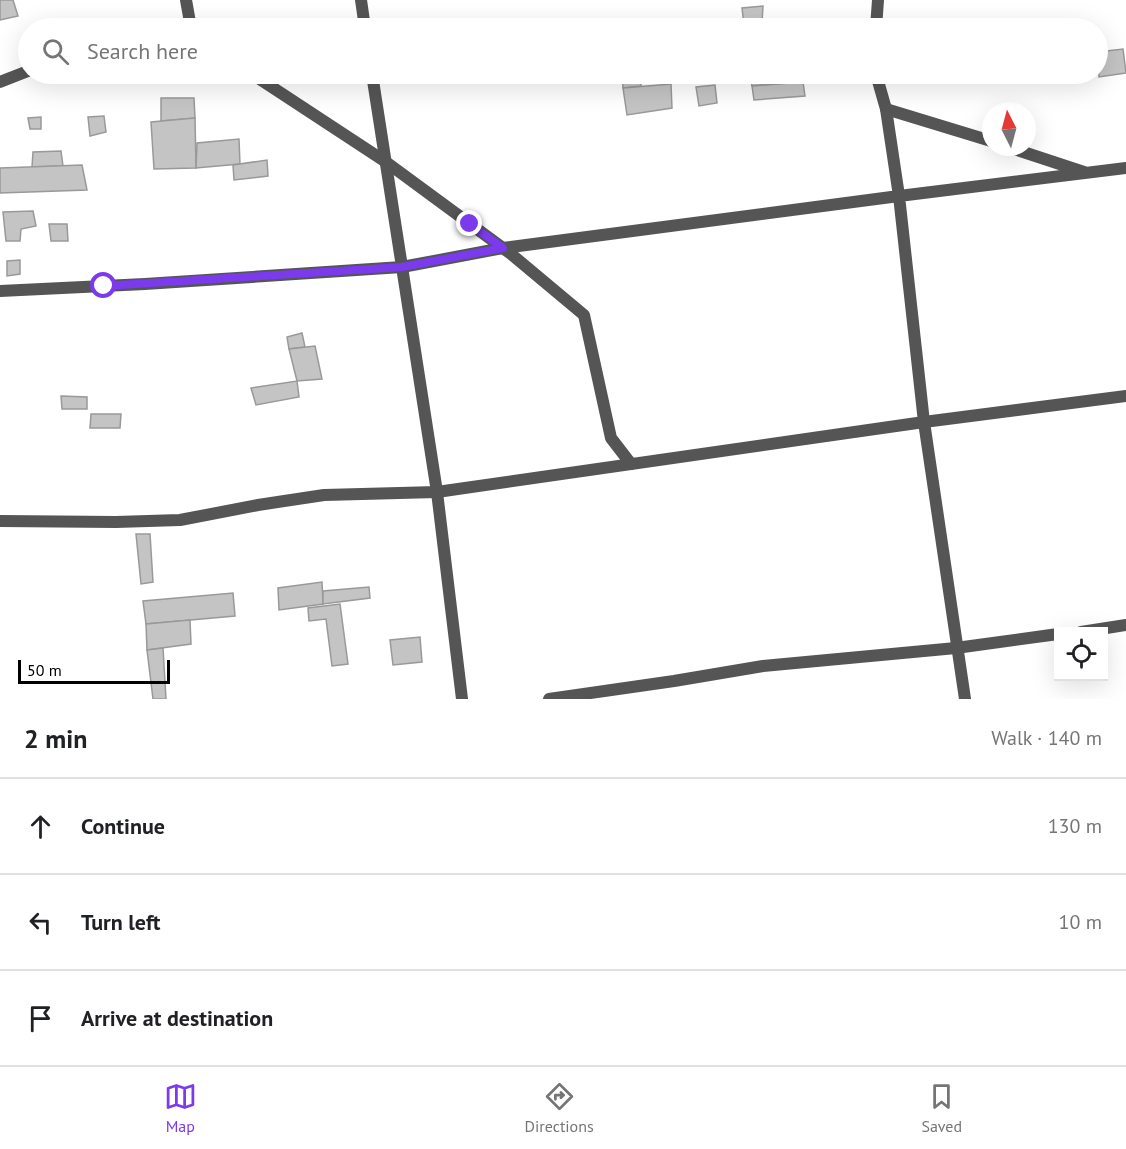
<!DOCTYPE html>
<meta charset="utf-8">
<style>
:root{--surface:#fff;--page:#f6f6f6;--text:#202124;--muted:#757577;--line:#e0e0e0;--accent:#7c3aed}
body{margin:0;font-family:"PT Sans",sans-serif;background:var(--page);color:var(--text)}
.controls{position:absolute;right:18px;bottom:18px;display:grid;overflow:hidden;border-radius:0px;box-shadow:0 6px 24px #0002}
.controls button{width:54px;height:54px;display:grid;place-items:center;padding:0;border:0;border-bottom:2px solid var(--line);background:var(--surface);color:var(--text);font:30px sans-serif}
.compass{position:absolute;left:982px;top:102px;width:54px;height:54px;border-radius:50%;background:var(--surface);box-shadow:0 6px 24px #0002;rotate:354deg}
.scale{position:absolute;left:18px;bottom:15px;width:152px;box-sizing:border-box;padding-left:6px;border:3px solid #000;border-top:0;font-size:16px;line-height:21px;white-space:nowrap;color:#000;-webkit-text-stroke:4px #fff;paint-order:stroke}
.stop{position:absolute;width:18px;height:18px;margin:-14px;border:4px solid #7c3aed;border-radius:50%;background:#fff}
.stop.end{background:#7c3aed;border-color:#fff;box-shadow:0 2px 6px #0008}
.list{margin:0;padding:0;list-style:none}
h2{display:flex;justify-content:space-between;align-items:center;height:78px;margin:0;padding:0 24px;font-size:26px}
h2 small{font-size:20px;font-weight:400;color:var(--muted)}
.list li{display:grid;grid-template-columns:39px 1fr auto;gap:18px;align-items:center;box-sizing:border-box;height:96px;padding:0 24px;border-top:2px solid var(--line)}
.list b{display:block;font-size:22px;white-space:nowrap}
.list em{font-size:20px;font-style:normal;color:var(--muted)}
.icon{flex:none;width:33px;height:33px;fill:none;stroke:currentColor;stroke-width:2;stroke-linecap:round;stroke-linejoin:round}
.map{position:relative;flex:none;width:1126px;height:699px;overflow:hidden}
.search{position:absolute;background:var(--surface);box-shadow:0 6px 24px #0002;left:18px;right:18px;top:18px;height:66px;display:flex;align-items:center;gap:15px;box-sizing:border-box;padding:0 21px;border-radius:33px;color:var(--muted);font-size:22px}
.sheet{height:366px;background:var(--surface)}
nav{display:flex;justify-content:space-around;align-items:center;box-sizing:border-box;height:84px;border-top:2px solid var(--line);background:var(--surface);font-size:16px;color:var(--muted)}
nav a{display:grid;justify-items:center;gap:3px}
nav .on{color:var(--accent)}
.map>svg:first-child{display:block}
</style>
<div class="map">
<svg width="1126" height="699" viewBox="0 0 1126 699">
<rect width="100%" height="100%" fill="#fff"/>
<g fill="#c4c4c4" stroke="#999" stroke-width="1.5">
<polygon points="0,0 13,0 18,16 0,20"/>
<polygon points="763,6 762,22 744,25 742,8"/>
<polygon points="639,21 639,28 617,28 616,22"/>
<polygon points="1123,49 1126,73 1099,77 1098,52"/>
<polygon points="622,74 641,74 641,86 623,88"/>
<polygon points="750,74 802,74 803,82 752,86"/>
<polygon points="803,82 805,96 754,100 752,86"/>
<polygon points="671,84 672,108 627,115 623,88"/>
<polygon points="715,85 717,103 699,106 696,87"/>
<polygon points="161,98 194,98 195,118 161,121"/>
<polygon points="104,116 106,132 90,136 88,117"/>
<polygon points="41,117 41,129 30,129 28,118"/>
<polygon points="195,118 196,168 154,169 151,122"/>
<polygon points="239,139 240,164 196,168 197,143"/>
<polygon points="61,151 63,166 32,167 33,152"/>
<polygon points="267,160 268,176 234,180 233,165"/>
<polygon points="82,165 87,190 0,193 0,168"/>
<polygon points="33,211 36,226 21,229 20,241 6,241 3,212"/>
<polygon points="49,224 67,224 68,241 51,241"/>
<polygon points="20,260 20,274 7,276 7,261"/>
<polygon points="302,333 305,347 289,349 287,337"/>
<polygon points="315,346 322,379 297,381 289,349"/>
<polygon points="297,381 299,397 256,405 251,388"/>
<polygon points="61,396 87,397 87,409 62,409"/>
<polygon points="91,414 121,414 120,428 90,428"/>
<polygon points="136,534 150,534 153,582 141,584"/>
<polygon points="322,582 323,604 279,610 278,588"/>
<polygon points="369,587 370,598 323,604 323,591"/>
<polygon points="233,593 235,616 146,624 143,601"/>
<polygon points="340,604 348,664 332,666 326,619 309,621 308,608"/>
<polygon points="190,620 191,644 147,650 146,624"/>
<polygon points="420,637 422,662 393,665 390,640"/>
<polygon points="163,648 166,699 153,699 147,650"/>
</g>
<g fill="none" stroke-linecap="round" stroke-linejoin="round">
<g stroke="#555" stroke-width="12">
<polyline points="186,0 191,28"/>
<polyline points="361,0 365,28"/>
<polyline points="876,28 878,0"/>
<polyline points="252,74 386,162 511,254 584,315 611,438 631,464"/>
<polyline points="372,74 437,492 462,699"/>
<polyline points="876,74 886,109 991,141"/>
<polyline points="0,82 28,71"/>
<polyline points="1008,147 1084,172"/>
<polyline points="0,291 145,284 402,267 503,248 899,196 886,109"/>
<polyline points="0,521 116,522 180,520 258,505 324,495 437,492 924,422 1126,396"/>
<polyline points="1081,632 1126,625"/>
<polyline points="549,699 674,681 763,666 956,648 1058,634"/>
<polyline points="965,699 924,422 899,196 1126,168"/>
</g>
</g>
<g fill="none" stroke-linecap="round" stroke-linejoin="round">
<polyline stroke="#7c3aed" stroke-width="8" points="104,286 402,267 503,248 470,224"/>
</g>
</svg>
<div class="controls">
<button><svg class="icon" aria-label="locate" viewBox="0 0 24 24"><circle cx="12" cy="12" r="6"/><path d="M12 2v4M12 18v4M2 12h4M18 12h4"/></svg></button>
</div>
<svg class="compass" viewBox="-18 -18 36 36"><path d="M0-13l5 13h-10z" fill="#e53935"/><path d="M0 13l5-13h-10z" fill="#757577"/></svg>
<div class="scale">50 m</div>
<div class="stop" style="left:104px;top:286px"></div>
<div class="stop end" style="left:470px;top:224px"></div>
<div class="search"><svg class="icon" aria-label="search" viewBox="0 0 24 24"><circle cx="10" cy="10" r="6"/><path d="M15 15l6 6"/></svg>Search here</div>
</div>
<section class="sheet">
<h2>2 min<small>Walk · 140 m</small></h2>
<ul class="list">
<li><svg class="icon" aria-label="ahead" viewBox="0 0 24 24"><path d="M12 20V5M6 11l6-6 6 6"/></svg><div><b>Continue</b></div><em>130 m</em></li>
<li><svg class="icon" aria-label="left" viewBox="0 0 24 24"><path d="M17 20v-9H6M10 6l-5 5 5 5"/></svg><div><b>Turn left</b></div><em>10 m</em></li>
<li><svg class="icon" aria-label="arrive" viewBox="0 0 24 24"><path d="M6 21V4h12l-3 4 3 4H6"/></svg><div><b>Arrive at destination</b></div></li>
</ul>
</section>
<nav>
<a class="on"><svg class="icon" aria-label="map" viewBox="0 0 24 24"><path d="M3 6l6-2 6 2 6-2v14l-6 2-6-2-6 2zM9 4v14M15 6v14"/></svg>Map</a>
<a><svg class="icon" aria-label="directions" viewBox="0 0 24 24"><path d="M12 3l9 9-9 9-9-9zM9 14v-3h6M13 9l2 2-2 2"/></svg>Directions</a>
<a><svg class="icon" aria-label="saved" viewBox="0 0 24 24"><path d="M7 4h10v16l-5-4-5 4z"/></svg>Saved</a>
</nav>
